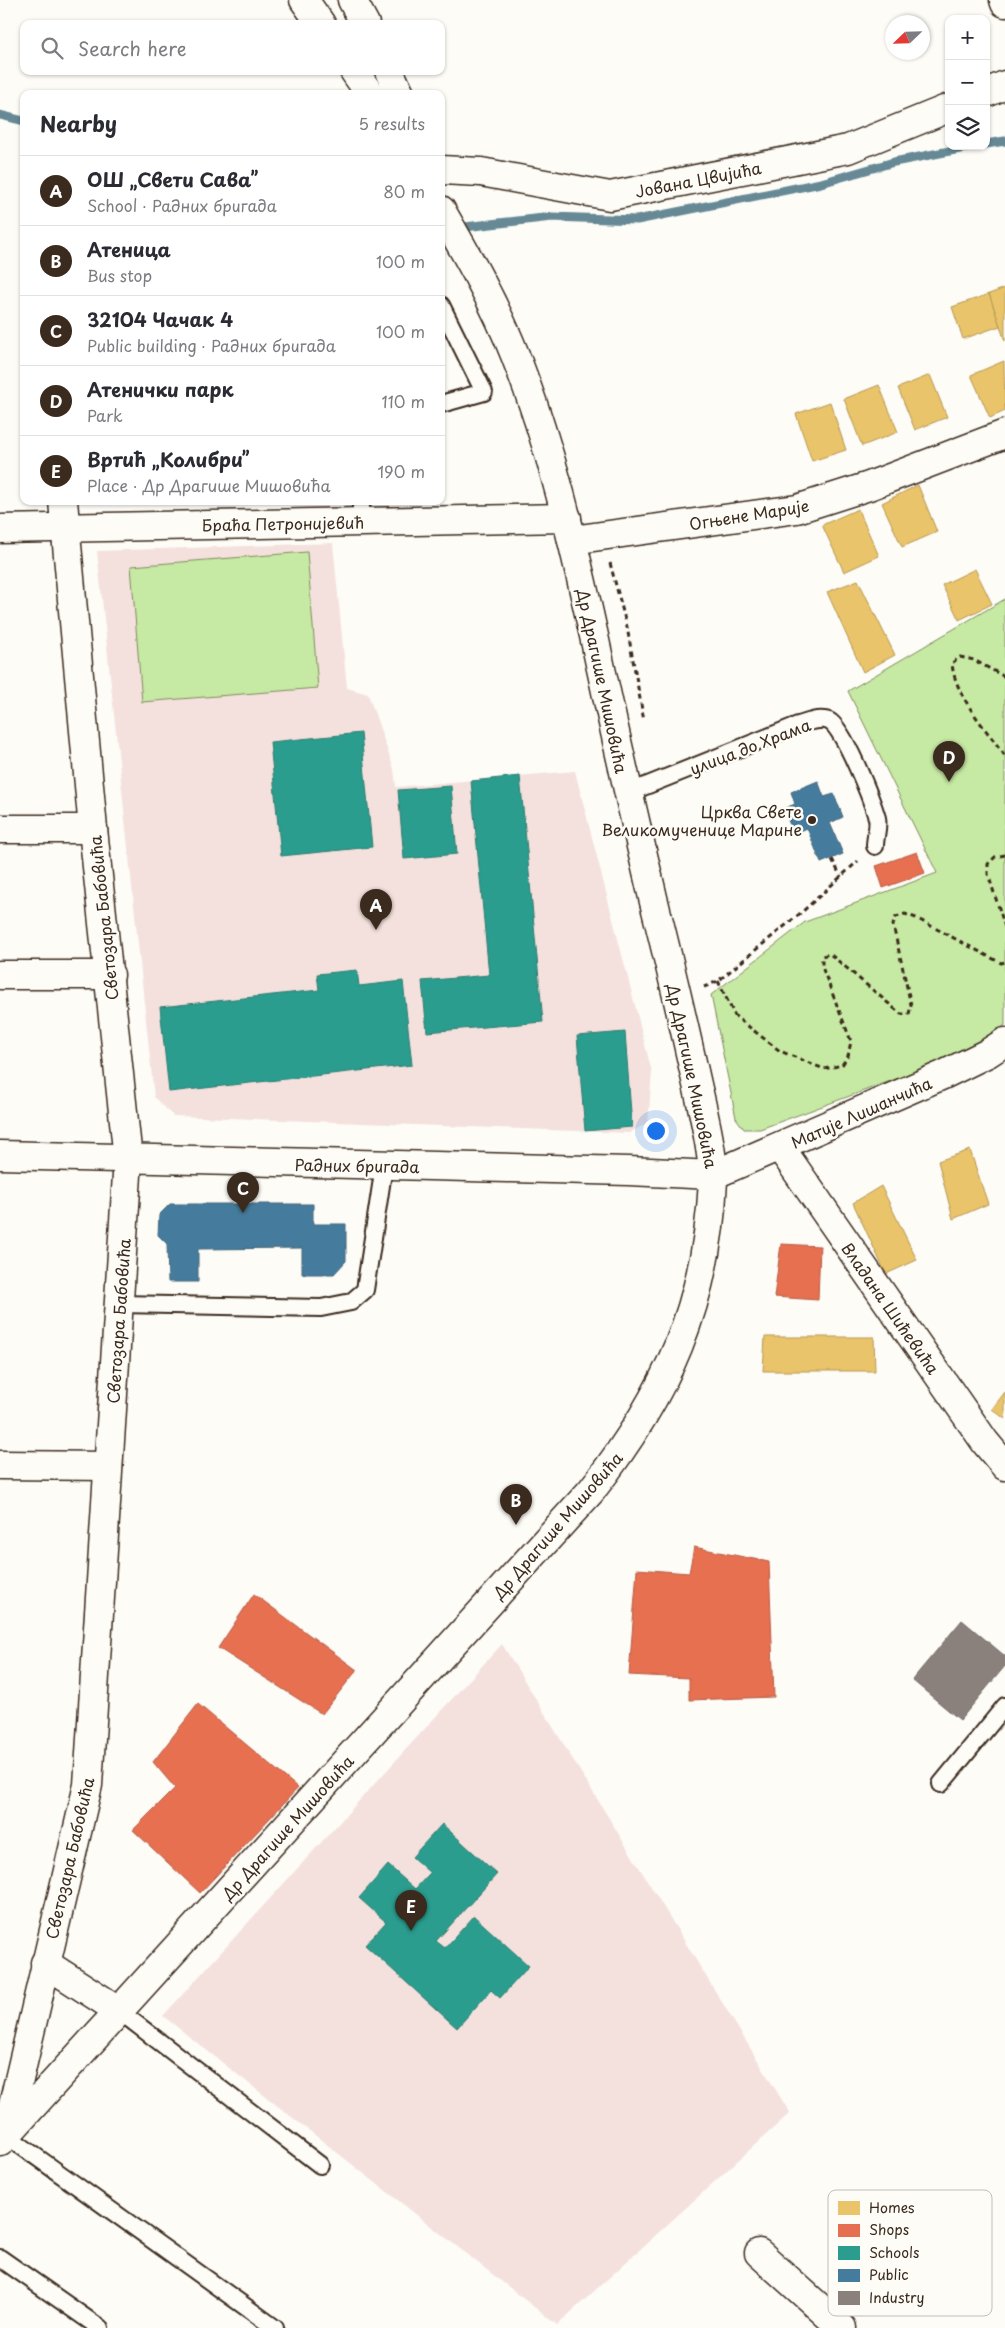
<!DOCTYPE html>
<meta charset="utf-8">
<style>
:root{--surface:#fff;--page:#f2f2f3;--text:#2b2b33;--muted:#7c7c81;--line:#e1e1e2;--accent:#3b2a1e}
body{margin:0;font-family:"Playpen Sans",sans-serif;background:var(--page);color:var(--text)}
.controls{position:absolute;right:15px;top:15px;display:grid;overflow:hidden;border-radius:10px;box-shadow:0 1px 4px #0004}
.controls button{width:45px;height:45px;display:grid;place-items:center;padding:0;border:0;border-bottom:1px solid var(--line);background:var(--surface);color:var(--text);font:25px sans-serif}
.compass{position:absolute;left:885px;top:15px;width:45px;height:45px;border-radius:50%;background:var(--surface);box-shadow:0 1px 4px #0004;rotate:247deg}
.you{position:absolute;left:655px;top:1130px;width:18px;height:18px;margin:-12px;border:4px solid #fff;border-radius:50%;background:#1a73e8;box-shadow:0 0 0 8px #1a73e833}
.badge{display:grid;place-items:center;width:32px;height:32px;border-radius:50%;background:var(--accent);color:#fff;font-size:16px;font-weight:700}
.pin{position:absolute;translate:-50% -41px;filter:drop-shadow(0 1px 2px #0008)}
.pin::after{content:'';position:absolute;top:26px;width:18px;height:15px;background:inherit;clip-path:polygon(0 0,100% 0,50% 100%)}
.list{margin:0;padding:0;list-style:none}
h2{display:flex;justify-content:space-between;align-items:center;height:65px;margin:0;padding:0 20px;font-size:21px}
h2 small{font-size:16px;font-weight:400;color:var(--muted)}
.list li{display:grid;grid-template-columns:32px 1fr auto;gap:15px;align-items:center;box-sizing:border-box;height:70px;padding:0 20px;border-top:1px solid var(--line)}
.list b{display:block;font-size:19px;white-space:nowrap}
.list p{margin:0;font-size:16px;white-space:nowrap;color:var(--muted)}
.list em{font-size:16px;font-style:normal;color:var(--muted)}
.icon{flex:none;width:28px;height:28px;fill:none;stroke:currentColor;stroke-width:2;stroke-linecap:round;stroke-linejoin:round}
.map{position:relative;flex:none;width:1005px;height:2328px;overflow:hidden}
.search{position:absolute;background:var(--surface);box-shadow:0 1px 4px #0004;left:20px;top:20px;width:425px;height:55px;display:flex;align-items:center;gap:12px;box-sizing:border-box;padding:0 18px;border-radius:10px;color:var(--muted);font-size:19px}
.panel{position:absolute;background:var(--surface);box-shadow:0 1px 4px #0004;left:20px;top:90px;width:425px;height:415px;border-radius:10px}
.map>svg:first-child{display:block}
</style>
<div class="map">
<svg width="1005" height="2328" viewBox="0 0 1005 2328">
<rect width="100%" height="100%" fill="#fdfcf7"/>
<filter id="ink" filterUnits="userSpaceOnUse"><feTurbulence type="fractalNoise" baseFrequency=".02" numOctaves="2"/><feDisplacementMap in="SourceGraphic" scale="10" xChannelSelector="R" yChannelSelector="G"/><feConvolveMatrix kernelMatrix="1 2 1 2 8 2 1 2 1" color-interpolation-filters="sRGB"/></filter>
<g filter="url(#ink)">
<g fill="#f4e1dd">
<polygon points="333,543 347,688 368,694 394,769 396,787 575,771 652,1072 648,1123 629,1133 173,1116 154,1097 97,551"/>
<polygon points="502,1644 790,2113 557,2325 163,2016"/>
</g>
<g fill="#c6e9a3" stroke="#808a60">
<polygon points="307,552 318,688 142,702 131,566"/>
<polygon points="1005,599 1005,1025 983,1042 953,1058 760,1129 744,1129 736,1118 711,995 805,922 937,873 848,691"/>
</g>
<g fill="#e9c46a" stroke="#b59653">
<polygon points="1005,288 1005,341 989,294"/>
<polygon points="989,294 1000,326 963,339 952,307"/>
<polygon points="1004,361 1005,411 990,418 971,375"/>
<polygon points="930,375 947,417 915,430 898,388"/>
<polygon points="879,385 898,432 862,446 844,399"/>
<polygon points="830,402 846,450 812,461 796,414"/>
<polygon points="918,485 937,532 902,547 882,503"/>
<polygon points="858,509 879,556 844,572 822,525"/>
<polygon points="975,569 992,604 959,620 942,585"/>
<polygon points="858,580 895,655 863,672 827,592"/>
<polygon points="970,1150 988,1204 953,1219 938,1161"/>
<polygon points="881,1186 917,1260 886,1274 853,1203"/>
<polygon points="765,1337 874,1337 875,1371 763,1371"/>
<polygon points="1005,1392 1005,1419 992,1409"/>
</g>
<g fill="#e76f51" stroke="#b35a42">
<polygon points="917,852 925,873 883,888 876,866"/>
<polygon points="781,1244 820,1246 818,1300 774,1297"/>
<polygon points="694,1547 769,1562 774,1697 689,1700 689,1678 629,1675 637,1569 689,1573"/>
<polygon points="254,1594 357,1670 322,1714 218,1648"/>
<polygon points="198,1704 298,1788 200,1893 133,1830 175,1788 153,1762"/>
</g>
<g fill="#2a9d8f" stroke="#2f7a6d">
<polygon points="361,733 372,847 281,856 270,742"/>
<polygon points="520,776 543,1022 427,1032 422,981 489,975 471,781"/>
<polygon points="451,786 457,854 404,859 398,790"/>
<polygon points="357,970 359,986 403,981 412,1065 169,1092 160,1007 319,990 317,974"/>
<polygon points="625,1032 632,1127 585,1131 577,1036"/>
<polygon points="442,1824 497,1874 436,1941 445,1948 474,1916 529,1966 500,1998 491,1990 457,2028 365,1945 386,1922 359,1898 388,1865 415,1889 430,1873 412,1857"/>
</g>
<g fill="#457b9d" stroke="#426377">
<polygon points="818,781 824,797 834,794 843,817 830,823 843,854 821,863 807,828 794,834 783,809 795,804 791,792"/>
<polygon points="170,1204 313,1204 313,1224 346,1224 346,1261 334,1274 302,1274 302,1248 198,1249 198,1282 168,1282 167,1244 158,1235 159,1215"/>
</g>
<polygon fill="#8a817c" stroke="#726760" points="962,1620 1005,1656 1005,1666 960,1720 912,1680"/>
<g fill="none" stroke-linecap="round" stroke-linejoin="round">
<g stroke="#668995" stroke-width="9">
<polyline points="0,115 24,121"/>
<polyline points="986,144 1005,141"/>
<polyline points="456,228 552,217 637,220 821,183 894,162 975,146"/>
</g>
<defs>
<g id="lane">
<polyline points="441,305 484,392 441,404"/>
<polyline points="361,501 361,522"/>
<path d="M628,793L798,725C807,723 819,717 829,721C844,728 872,801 877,818C879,826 875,837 875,846"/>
<polyline points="119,1304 321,1308 351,1302 365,1290 384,1166"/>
<polyline points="941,1784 1005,1706"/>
<polyline points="118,2010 320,2165"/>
<polyline points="6,2135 275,2328"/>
<polyline points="0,2258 100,2328"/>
</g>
<g id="street">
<polyline points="352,0 365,24"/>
<polyline points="1004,0 1005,3"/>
<polyline points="389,71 400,94"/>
<polyline points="986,93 1005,85"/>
<polyline points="441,170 481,172 610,196 848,149 949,108"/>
<polyline points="0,529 567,518"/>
<polyline points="572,540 797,509 869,486 1005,434"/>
<polyline points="0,829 93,829"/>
<polyline points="0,975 110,975"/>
<polyline points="780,1147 985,1442 1005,1466"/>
<polyline points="0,1465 108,1466"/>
<polyline points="45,1963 118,2010"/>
<polyline points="6,2135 88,1785 128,1159 93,829 63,501"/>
<polyline points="759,2253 842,2328"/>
</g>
<g id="secondary">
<polyline points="304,0 321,24"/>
<polyline points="354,71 370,94"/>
<polyline points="0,1155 629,1171 713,1175 943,1075 988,1053 1005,1042"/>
<path d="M0,2142L591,1491C667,1394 707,1305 713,1181C714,1154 702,1107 696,1080C683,1021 669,961 654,902C633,813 613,725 594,636C573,541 551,446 515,355C495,304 468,257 441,210"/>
</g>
</defs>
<use href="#lane" stroke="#3b2a1e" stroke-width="20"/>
<use href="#street" stroke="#3b2a1e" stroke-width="31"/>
<use href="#secondary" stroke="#3b2a1e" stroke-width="31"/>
<g stroke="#3b2a1e" stroke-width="3" stroke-dasharray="5 4" stroke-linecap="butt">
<polyline points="610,563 627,627 644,721"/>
<path d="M1005,677L974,660L960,657L952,663C954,695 987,730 1005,756"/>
<polyline points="1005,855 995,857 988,864 988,874 1005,927"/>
<polyline points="832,859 841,877"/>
<polyline points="718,981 735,1016 780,1051 824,1069 842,1065 848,1056 851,1041 822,967 822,956 830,954 901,1014 909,1014 911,1005 893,925 896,917 905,914 916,918 1001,963 1005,962"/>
<polyline points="704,987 718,981 803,911 858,861"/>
</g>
<use href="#lane" stroke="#fdfcf7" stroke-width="16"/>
<use href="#street" stroke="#fdfcf7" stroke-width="28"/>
<use href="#secondary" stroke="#fdfcf7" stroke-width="28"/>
</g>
</g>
<circle fill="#3b2a1e" stroke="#fdfcf7" stroke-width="2" cx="812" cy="820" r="5"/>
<g text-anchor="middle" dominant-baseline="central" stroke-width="5" stroke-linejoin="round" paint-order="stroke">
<g font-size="16" fill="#3b2a1e" stroke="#fdfcf7">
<text transform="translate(698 179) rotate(-11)">Јована Цвијића</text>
<text transform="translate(749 514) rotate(-9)">Огњене Марије</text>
<text transform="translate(283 523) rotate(-1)">Браћа Петронијевић</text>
<text transform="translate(603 681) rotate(78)">Др Драгише Мишовића</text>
<text transform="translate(750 746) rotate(-21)">улица до Храма</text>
<text transform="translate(103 918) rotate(-96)">Светозара Бабовића</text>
<text transform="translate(693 1076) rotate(78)">Др Драгише Мишовића</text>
<text transform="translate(861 1112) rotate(-24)">Матије Лишанчића</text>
<text transform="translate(357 1165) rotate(1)">Радних бригада</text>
<text transform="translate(891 1308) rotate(55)">Владана Шићевића</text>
<text transform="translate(118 1321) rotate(-86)">Светозара Бабовића</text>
<text transform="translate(557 1525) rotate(-49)">Др Драгише Мишовића</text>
<text transform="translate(287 1827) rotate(-48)">Др Драгише Мишовића</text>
<text transform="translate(69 1858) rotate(-77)">Светозара Бабовића</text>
</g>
<g font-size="16" fill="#3b2a1e" stroke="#fdfcf7" text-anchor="end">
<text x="802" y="811">Црква Свете<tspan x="802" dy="18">Великомученице Марине</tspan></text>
</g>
</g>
<rect x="828" y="2190" width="164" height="126" rx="8" fill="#fdfcf7" stroke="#c3bdb6" stroke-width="1"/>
<rect x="838" y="2201" width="22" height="14" fill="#e9c46a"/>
<rect x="838" y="2224" width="22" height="13" fill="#e76f51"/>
<rect x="838" y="2246" width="22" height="14" fill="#2a9d8f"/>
<rect x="838" y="2269" width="22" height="13" fill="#457b9d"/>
<rect x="838" y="2291" width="22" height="14" fill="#8a817c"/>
<g font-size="14" fill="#3b2a1e">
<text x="869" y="2213">Homes</text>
<text x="869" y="2235">Shops</text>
<text x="869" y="2258">Schools</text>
<text x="869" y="2280">Public</text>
<text x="869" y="2303">Industry</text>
</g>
</svg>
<div class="controls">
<button>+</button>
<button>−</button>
<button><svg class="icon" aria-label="layers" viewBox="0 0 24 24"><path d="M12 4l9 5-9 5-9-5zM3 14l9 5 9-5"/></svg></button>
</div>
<svg class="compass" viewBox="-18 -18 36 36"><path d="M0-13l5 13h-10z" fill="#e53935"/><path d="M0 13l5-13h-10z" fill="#7c7c81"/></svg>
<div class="you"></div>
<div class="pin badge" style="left:376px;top:930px">A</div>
<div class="pin badge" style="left:516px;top:1525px">B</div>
<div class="pin badge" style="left:243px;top:1213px">C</div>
<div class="pin badge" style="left:949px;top:782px">D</div>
<div class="pin badge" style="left:411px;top:1931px">E</div>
<div class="search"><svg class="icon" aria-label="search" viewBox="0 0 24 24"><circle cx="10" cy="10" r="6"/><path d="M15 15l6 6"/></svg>Search here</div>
<section class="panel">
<h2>Nearby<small>5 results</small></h2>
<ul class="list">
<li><span class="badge">A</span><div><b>ОШ „Свети Сава”</b><p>School · Радних бригада</p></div><em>80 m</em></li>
<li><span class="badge">B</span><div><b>Атеница</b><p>Bus stop</p></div><em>100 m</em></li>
<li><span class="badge">C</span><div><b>32104 Чачак 4</b><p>Public building · Радних бригада</p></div><em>100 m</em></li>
<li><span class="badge">D</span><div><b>Атенички парк</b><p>Park</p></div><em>110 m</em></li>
<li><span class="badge">E</span><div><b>Вртић „Колибри”</b><p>Place · Др Драгише Мишовића</p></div><em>190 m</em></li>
</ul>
</section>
</div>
